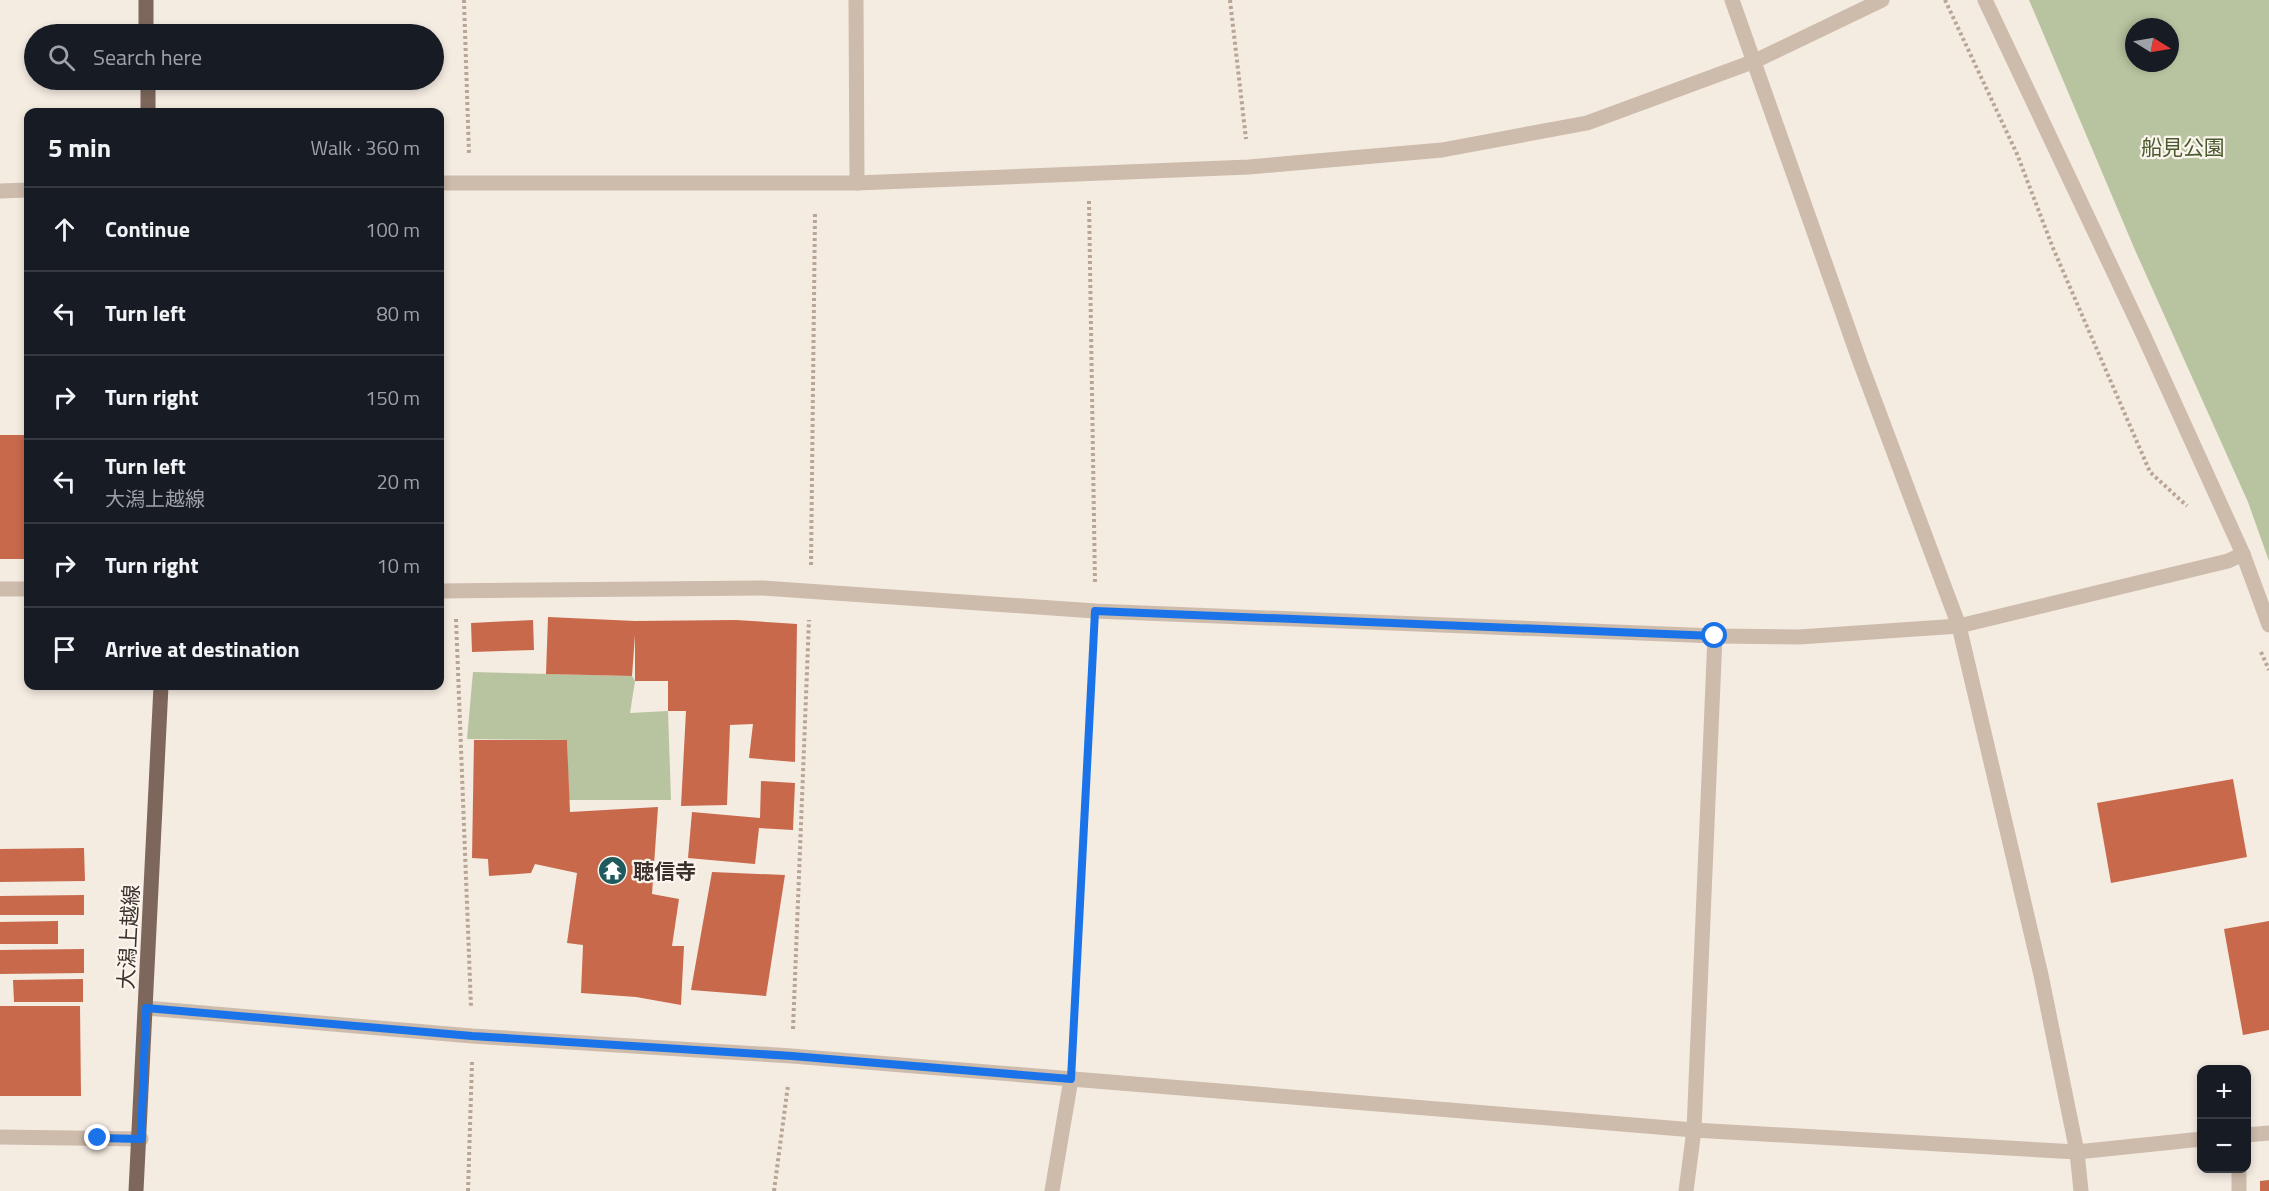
<!DOCTYPE html>
<meta charset="utf-8">
<style>
:root{--surface:#171b24;--page:#20242c;--text:#f1f3f6;--muted:#9ea1a6;--line:#363941}
body{margin:0;font-family:"Titillium Web","Noto Sans JP",sans-serif;background:var(--page);color:var(--text)}
.controls{position:absolute;right:18px;bottom:18px;display:grid;overflow:hidden;border-radius:12px;box-shadow:0 3px 9px #0003}
.controls button{width:54px;height:54px;display:grid;place-items:center;padding:0;border:0;border-bottom:2px solid var(--line);background:var(--surface);color:var(--text);font:30px sans-serif}
.compass{position:absolute;left:2125px;top:18px;width:54px;height:54px;border-radius:50%;background:var(--surface);box-shadow:0 3px 9px #0003;rotate:101deg}
.stop{position:absolute;width:18px;height:18px;margin:-14px;border:4px solid #1a73e8;border-radius:50%;background:#fff}
.stop.end{background:#1a73e8;border-color:#fff;box-shadow:0 2px 6px #0008}
.list{margin:0;padding:0;list-style:none}
h2{display:flex;justify-content:space-between;align-items:center;height:78px;margin:0;padding:0 24px;font-size:26px}
h2 small{font-size:20px;font-weight:400;color:var(--muted)}
.list li{display:grid;grid-template-columns:39px 1fr auto;gap:18px;align-items:center;box-sizing:border-box;height:84px;padding:0 24px;border-top:2px solid var(--line)}
.list b{display:block;font-size:22px;white-space:nowrap}
.list p{margin:0;font-size:20px;white-space:nowrap;color:var(--muted)}
.list em{font-size:20px;font-style:normal;color:var(--muted)}
.icon{flex:none;width:33px;height:33px;fill:none;stroke:currentColor;stroke-width:2;stroke-linecap:round;stroke-linejoin:round}
.map{position:relative;flex:none;width:2269px;height:1191px;overflow:hidden}
.search{position:absolute;background:var(--surface);box-shadow:0 3px 9px #0003;left:24px;top:24px;width:420px;height:66px;display:flex;align-items:center;gap:15px;box-sizing:border-box;padding:0 21px;border-radius:33px;color:var(--muted);font-size:22px}
.panel{position:absolute;background:var(--surface);box-shadow:0 3px 9px #0003;left:24px;top:108px;width:420px;height:582px;border-radius:12px}
.map>svg:first-child{display:block}
</style>
<div class="map">
<svg width="2269" height="1191" viewBox="0 0 2269 1191">
<rect width="100%" height="100%" fill="#f4ebe1"/>
<g fill="#b8c4a0" fill-rule="evenodd">
<path d="M2029,0H2269V561L2248,502L2135,250ZM2134,27H2170V63H2134Z"/>
<polygon points="473,672 632,676 635,681 630,713 668,711 671,800 569,800 567,740 467,739"/>
</g>
<g fill="#c8694b">
<rect x="0" y="435" width="28" height="124"/>
<polygon points="548,617 635,621 736,620 797,624 795,762 749,758 753,724 730,725 727,805 681,806 686,711 668,711 668,681 635,681 635,635 632,676 546,674"/>
<polygon points="533,620 534,650 472,652 471,623"/>
<polygon points="474,740 567,740 570,812 658,807 652,894 679,899 672,946 684,946 681,1005 636,997 581,993 583,945 567,943 577,873 535,864 531,873 489,876 488,859 472,858"/>
<polygon points="2233,779 2247,857 2111,883 2097,803"/>
<polygon points="761,781 795,783 793,830 759,828 755,864 688,858 692,812 760,818"/>
<polygon points="84,848 85,881 0,882 0,849"/>
<polygon points="712,872 785,875 766,996 691,990"/>
<polygon points="84,895 84,915 0,915 0,896"/>
<polygon points="58,921 58,944 0,944 0,922"/>
<polygon points="2269,921 2269,1030 2243,1035 2224,929"/>
<polygon points="84,949 84,973 0,974 0,950"/>
<polygon points="83,979 83,1002 14,1002 13,980"/>
<polygon points="0,1006 80,1006 81,1096 0,1096"/>
<polygon points="2269,1180 2269,1191 2260,1191 2260,1181"/>
</g>
<g fill="none" stroke-linecap="round" stroke-linejoin="round">
<g stroke="#b9a596" stroke-width="4" stroke-dasharray="3 3" stroke-linecap="butt">
<polyline points="464,0 469,155"/>
<polyline points="1230,0 1246,139"/>
<polyline points="1945,0 2017,154 2053,248 2150,472 2187,506"/>
<polyline points="1089,201 1095,584"/>
<polyline points="811,565 815,212"/>
<polyline points="456,619 471,1007"/>
<polyline points="2261,652 2269,670"/>
<polyline points="793,1029 809,620"/>
<polyline points="1072,1051 1094,639"/>
<polyline points="468,1191 472,1062"/>
<polyline points="774,1191 788,1085"/>
</g>
<g stroke="#cdbbac" stroke-width="15">
<polyline points="856,0 857,183"/>
<polyline points="1732,0 1860,362 1959,626 2041,975 2077,1152 2081,1191"/>
<polyline points="1985,0 2143,334 2243,554 2269,625"/>
<polyline points="440,183 857,183 1249,167 1442,150 1587,123 1755,61 1882,0"/>
<polyline points="0,191 28,190"/>
<polyline points="0,589 28,589"/>
<polyline points="440,591 763,588 1095,611 1715,636 1799,637 1959,626 2228,561 2243,554"/>
<polyline points="146,1008 472,1036 792,1056 1694,1130 2077,1152 2202,1139"/>
<polyline points="2246,1135 2269,1133"/>
<polyline points="0,1137 141,1139"/>
<polyline points="2239,1168 2239,1191"/>
<polyline points="1052,1191 1071,1079"/>
<polyline points="1686,1191 1694,1130 1715,636"/>
</g>
<g stroke="#7d675c" stroke-width="15">
<polyline points="146,0 146,34"/>
<polyline points="148,80 148,112"/>
<polyline points="136,1191 161,686"/>
</g>
</g>
<g fill="none" stroke-linecap="round" stroke-linejoin="round">
<polyline stroke="#1a73e8" stroke-width="8" points="98,1138 141,1139 146,1008 472,1036 792,1056 1071,1079 1095,611 1715,636"/>
</g>
<defs>
<symbol id="temple-disc" viewBox="-11 -11 22 22"><circle r="9.5" fill="#1f5a5e" stroke="#fbf5ee"/><path d="M0-6L5-2H3V0L6.5 2.5H4V6H1.5V3h-3V6H-4V2.5H-6.5L-3 0V-2H-5Z" fill="#fff"/></symbol>
</defs>
<g fill-rule="evenodd">
<use href="#temple-disc" x="596" y="854" width="33" height="33"/>
</g>
<g text-anchor="middle" dominant-baseline="central" stroke-width="4.5" stroke-linejoin="round" paint-order="stroke">
<g font-size="21" fill="#4a5a2e" stroke="#fbf5ee">
<text x="2183" y="147">船見公園</text>
</g>
<g font-size="21" font-weight="bold" fill="#3b302b" stroke="#fbf5ee" text-anchor="start">
<text x="633" y="871">聴信寺</text>
</g>
<g font-size="21" fill="#3b302b" stroke="#fbf5ee">
<text transform="translate(128 937) rotate(-87)">大潟上越線</text>
</g>
</g>
</svg>
<div class="controls">
<button>+</button>
<button>−</button>
</div>
<svg class="compass" viewBox="-18 -18 36 36"><path d="M0-13l5 13h-10z" fill="#e53935"/><path d="M0 13l5-13h-10z" fill="#9ea1a6"/></svg>
<div class="stop" style="left:1715px;top:636px"></div>
<div class="stop end" style="left:98px;top:1138px"></div>
<div class="search"><svg class="icon" aria-label="search" viewBox="0 0 24 24"><circle cx="10" cy="10" r="6"/><path d="M15 15l6 6"/></svg>Search here</div>
<section class="panel">
<h2>5 min<small>Walk · 360 m</small></h2>
<ul class="list">
<li><svg class="icon" aria-label="ahead" viewBox="0 0 24 24"><path d="M12 20V5M6 11l6-6 6 6"/></svg><div><b>Continue</b></div><em>100 m</em></li>
<li><svg class="icon" aria-label="left" viewBox="0 0 24 24"><path d="M17 20v-9H6M10 6l-5 5 5 5"/></svg><div><b>Turn left</b></div><em>80 m</em></li>
<li><svg class="icon" aria-label="right" viewBox="0 0 24 24"><path d="M7 20v-9h11M14 6l5 5-5 5"/></svg><div><b>Turn right</b></div><em>150 m</em></li>
<li><svg class="icon" aria-label="left" viewBox="0 0 24 24"><path d="M17 20v-9H6M10 6l-5 5 5 5"/></svg><div><b>Turn left</b><p>大潟上越線</p></div><em>20 m</em></li>
<li><svg class="icon" aria-label="right" viewBox="0 0 24 24"><path d="M7 20v-9h11M14 6l5 5-5 5"/></svg><div><b>Turn right</b></div><em>10 m</em></li>
<li><svg class="icon" aria-label="arrive" viewBox="0 0 24 24"><path d="M6 21V4h12l-3 4 3 4H6"/></svg><div><b>Arrive at destination</b></div></li>
</ul>
</section>
</div>
